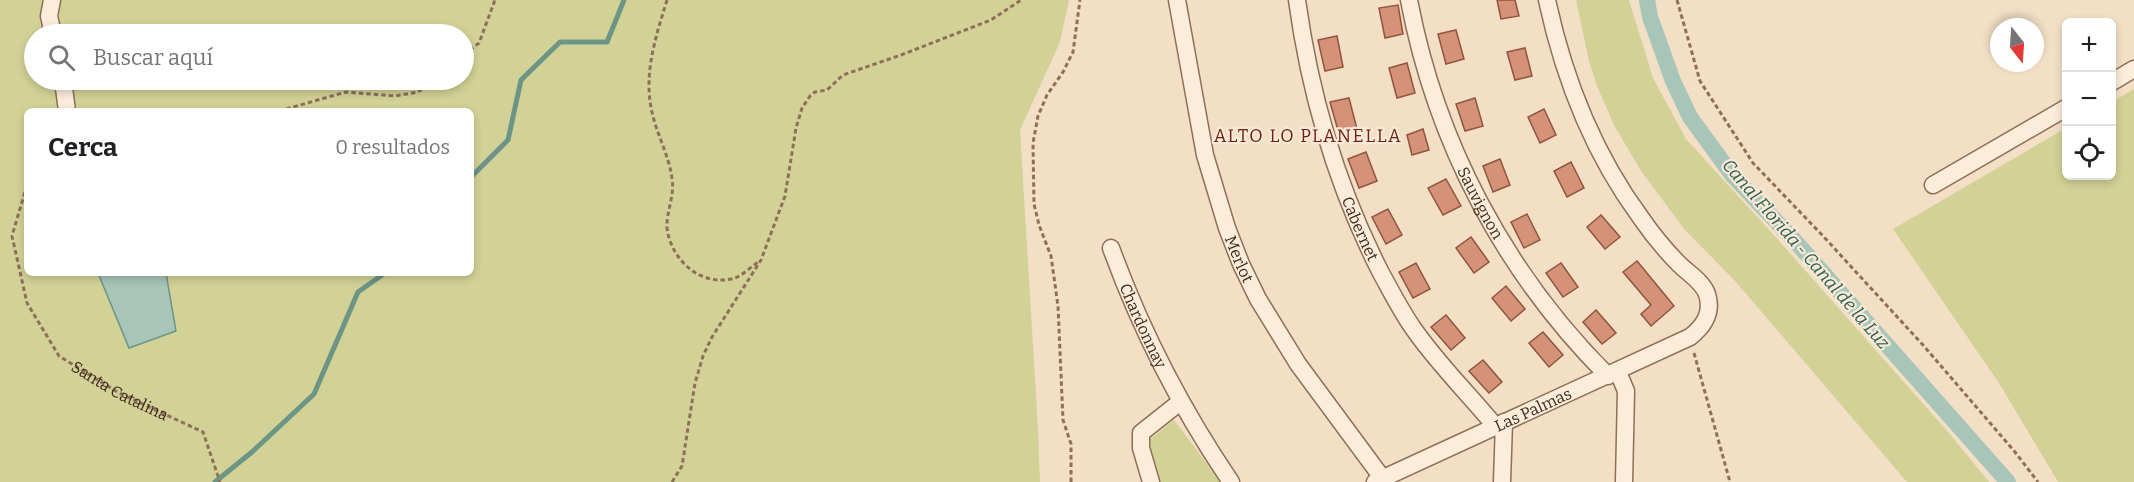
<!DOCTYPE html>
<html lang="es">
<meta charset="utf-8">
<style>
:root{--surface:#fff;--page:#f6f6f6;--text:#202124;--muted:#757577;--line:#e0e0e0}
body{margin:0;font-family:Bitter,serif;background:var(--page);color:var(--text)}
.controls{position:absolute;right:18px;top:18px;display:grid;overflow:hidden;border-radius:9px;box-shadow:0 3px 9px #0003}
.controls button{width:54px;height:54px;display:grid;place-items:center;padding:0;border:0;border-bottom:2px solid var(--line);background:var(--surface);color:var(--text);font:30px sans-serif}
.compass{position:absolute;left:1990px;top:18px;width:54px;height:54px;border-radius:50%;background:var(--surface);box-shadow:0 3px 9px #0003;rotate:163deg}
.list{margin:0;padding:0;list-style:none}
h2{display:flex;justify-content:space-between;align-items:center;height:78px;margin:0;padding:0 24px;font-size:26px}
h2 small{font-size:20px;font-weight:400;color:var(--muted)}
.icon{flex:none;width:33px;height:33px;fill:none;stroke:currentColor;stroke-width:2;stroke-linecap:round;stroke-linejoin:round}
.map{position:relative;flex:none;width:2134px;height:482px;overflow:hidden}
.search{position:absolute;background:var(--surface);box-shadow:0 3px 9px #0003;left:24px;top:24px;width:450px;height:66px;display:flex;align-items:center;gap:15px;box-sizing:border-box;padding:0 21px;border-radius:33px;color:var(--muted);font-size:22px}
.panel{position:absolute;background:var(--surface);box-shadow:0 3px 9px #0003;left:24px;top:108px;width:450px;height:168px;border-radius:9px}
.map>svg:first-child{display:block}
</style>
<div class="map">
<svg width="2134" height="482" viewBox="0 0 2134 482">
<rect width="100%" height="100%" fill="#f2dfc5"/>
<g fill="#d2d297" fill-rule="evenodd">
<path d="M0,0H1069L1060,42L1020,130L1038,428L1040,482H0ZM34,34H464V80H34ZM27,111H471V273H27Z"/>
<polygon points="1576,0 1629,0 1653,78 1686,139 1772,233 1949,433 1989,482 1907,482 1736,282 1685,230 1641,171 1614,125 1597,86 1589,61"/>
<polygon points="2134,89 2134,482 2058,482 1999,383 1893,229 2066,128 2066,176 2112,176 2112,102"/>
<polygon points="1174,420 1221,482 1160,482 1150,457 1149,440"/>
</g>
<polygon fill="#a7c5b9" stroke="#6c9586" stroke-width="1.5" points="98,273 166,273 176,331 129,348"/>
<g fill="none" stroke-linecap="round" stroke-linejoin="round">
<g stroke="#6c9586" stroke-width="5">
<polyline points="471,177 508,140 521,80 560,42 607,42 624,0"/>
<polyline points="215,482 252,452 314,394 358,292 385,273"/>
</g>
<polyline stroke="#a7c5b9" stroke-width="16" points="1647,0 1650,17 1673,81 1690,117 1733,176 1794,240 2008,482"/>
</g>
<g fill="#d49378" stroke="#91543c" stroke-width="1.5">
<polygon points="1497,0 1515,0 1519,16 1501,19"/>
<polygon points="1398,5 1403,34 1385,38 1379,8"/>
<polygon points="1456,30 1464,59 1446,64 1438,34"/>
<polygon points="1337,36 1343,67 1325,71 1318,40"/>
<polygon points="1525,48 1532,76 1515,80 1507,52"/>
<polygon points="1407,63 1415,93 1397,98 1389,68"/>
<polygon points="1349,98 1357,129 1339,134 1330,102"/>
<polygon points="1475,98 1483,126 1465,131 1456,104"/>
<polygon points="1544,109 1556,135 1540,143 1528,117"/>
<polygon points="1423,129 1429,150 1412,155 1407,135"/>
<polygon points="1366,152 1377,181 1359,188 1348,159"/>
<polygon points="1500,159 1510,185 1493,192 1483,166"/>
<polygon points="1571,162 1584,188 1567,197 1554,171"/>
<polygon points="1446,179 1461,206 1443,215 1428,188"/>
<polygon points="1388,209 1402,235 1386,244 1372,217"/>
<polygon points="1527,214 1540,240 1524,248 1511,222"/>
<polygon points="1601,215 1620,237 1605,249 1587,227"/>
<polygon points="1471,237 1489,262 1474,273 1456,248"/>
<polygon points="1637,261 1674,306 1651,326 1641,314 1651,305 1623,272"/>
<polygon points="1416,263 1430,289 1413,298 1399,272"/>
<polygon points="1561,263 1578,287 1563,297 1546,273"/>
<polygon points="1506,286 1525,309 1511,321 1492,298"/>
<polygon points="1596,310 1616,333 1602,344 1583,322"/>
<polygon points="1446,315 1465,338 1451,350 1431,327"/>
<polygon points="1543,332 1563,355 1549,367 1529,343"/>
<polygon points="1483,360 1502,382 1489,393 1469,371"/>
</g>
<g fill="none" stroke-linecap="round" stroke-linejoin="round">
<defs>
<g id="minor">
<polyline points="52,0 49,16 53,34"/>
<path id="s2" d="M1177,0L1205,155L1227,228L1241,264L1258,299L1298,364L1383,479L1382,482"/>
<path id="s3" d="M1297,0C1310,95 1337,187 1381,273C1391,291 1401,311 1413,328C1437,363 1468,393 1495,426"/>
<path id="s4" d="M1409,0C1436,143 1505,273 1608,376"/>
<polyline points="63,80 67,111"/>
<polyline points="2112,82 2134,69"/>
<polyline points="1933,185 2066,108"/>
<path id="s5" d="M1111,248C1142,333 1180,407 1231,482"/>
<polyline points="1618,372 1626,391 1624,482"/>
<polyline points="1151,482 1141,448 1141,433 1180,402"/>
<path id="s6" d="M1375,482L1690,337C1704,326 1713,313 1707,294C1702,281 1689,274 1679,264C1665,250 1652,234 1641,218C1593,153 1564,79 1547,0"/>
<polyline points="1502,482 1504,422"/>
</g>
</defs>
<use href="#minor" stroke="#8f6f59" stroke-width="19"/>
<g stroke="#8f6f59" stroke-width="3" stroke-dasharray="4.5 3" stroke-linecap="butt">
<path d="M667,0C656,36 643,74 652,112C657,135 669,156 672,178C675,196 666,212 667,228C671,260 701,288 735,278C743,275 751,267 758,262"/>
<polyline points="1677,0 1700,81 1753,163 1823,236 1923,345 2015,452 2038,482"/>
<polyline points="464,55 479,43 495,0"/>
<polyline points="279,111 346,92 395,96 418,92 434,80"/>
<path id="s1" d="M27,185L12,236L27,303L59,356L119,393L203,432L220,482"/>
<polyline points="1694,353 1730,482"/>
<polyline points="672,482 682,466 695,383 703,356 712,337 761,260 785,196 796,128 802,108 810,96 815,92 827,90 843,75 901,55 991,20 1021,0"/>
<polyline points="1071,482 1071,444 1063,420 1058,306 1051,256 1039,225 1034,204 1033,143 1038,116 1047,95 1063,72 1073,52 1080,0"/>
</g>
<use href="#minor" stroke="#fcedda" stroke-width="16"/>
</g>
<g text-anchor="middle" dominant-baseline="central" stroke-width="4.5" stroke-linejoin="round" paint-order="stroke">
<g font-size="16" fill="#3e2a1e" stroke="#f9ead6">
<text stroke="none"><textPath href="#s4" startOffset="216">Sauvignon</textPath></text>
<text stroke="none"><textPath href="#s3" startOffset="238">Cabernet</textPath></text>
<text stroke="none"><textPath href="#s2" startOffset="267">Merlot</textPath></text>
<text stroke="none"><textPath href="#s5" startOffset="84">Chardonnay</textPath></text>
<text stroke="none"><textPath href="#s1" startOffset="254">Santa Catalina</textPath></text>
<text stroke="none"><textPath href="#s6" startOffset="174">Las Palmas</textPath></text>
</g>
<g font-size="18" letter-spacing="1.5" fill="#6f2119" stroke="#f9ead6">
<text x="1308" y="136">ALTO LO PLANELLA</text>
</g>
<g font-size="18" font-style="italic" fill="#2c5f56" stroke="#f9ead6">
<text transform="translate(1806 254) rotate(49)">Canal Florida - Canal de la Luz</text>
</g>
</g>
</svg>
<div class="controls">
<button>+</button>
<button>−</button>
<button><svg class="icon" aria-label="locate" viewBox="0 0 24 24"><circle cx="12" cy="12" r="6"/><path d="M12 2v4M12 18v4M2 12h4M18 12h4"/></svg></button>
</div>
<svg class="compass" viewBox="-18 -18 36 36"><path d="M0-13l5 13h-10z" fill="#e53935"/><path d="M0 13l5-13h-10z" fill="#757577"/></svg>
<div class="search"><svg class="icon" aria-label="search" viewBox="0 0 24 24"><circle cx="10" cy="10" r="6"/><path d="M15 15l6 6"/></svg>Buscar aquí</div>
<section class="panel">
<h2>Cerca<small>0 resultados</small></h2>
<ul class="list">
</ul>
</section>
</div>
